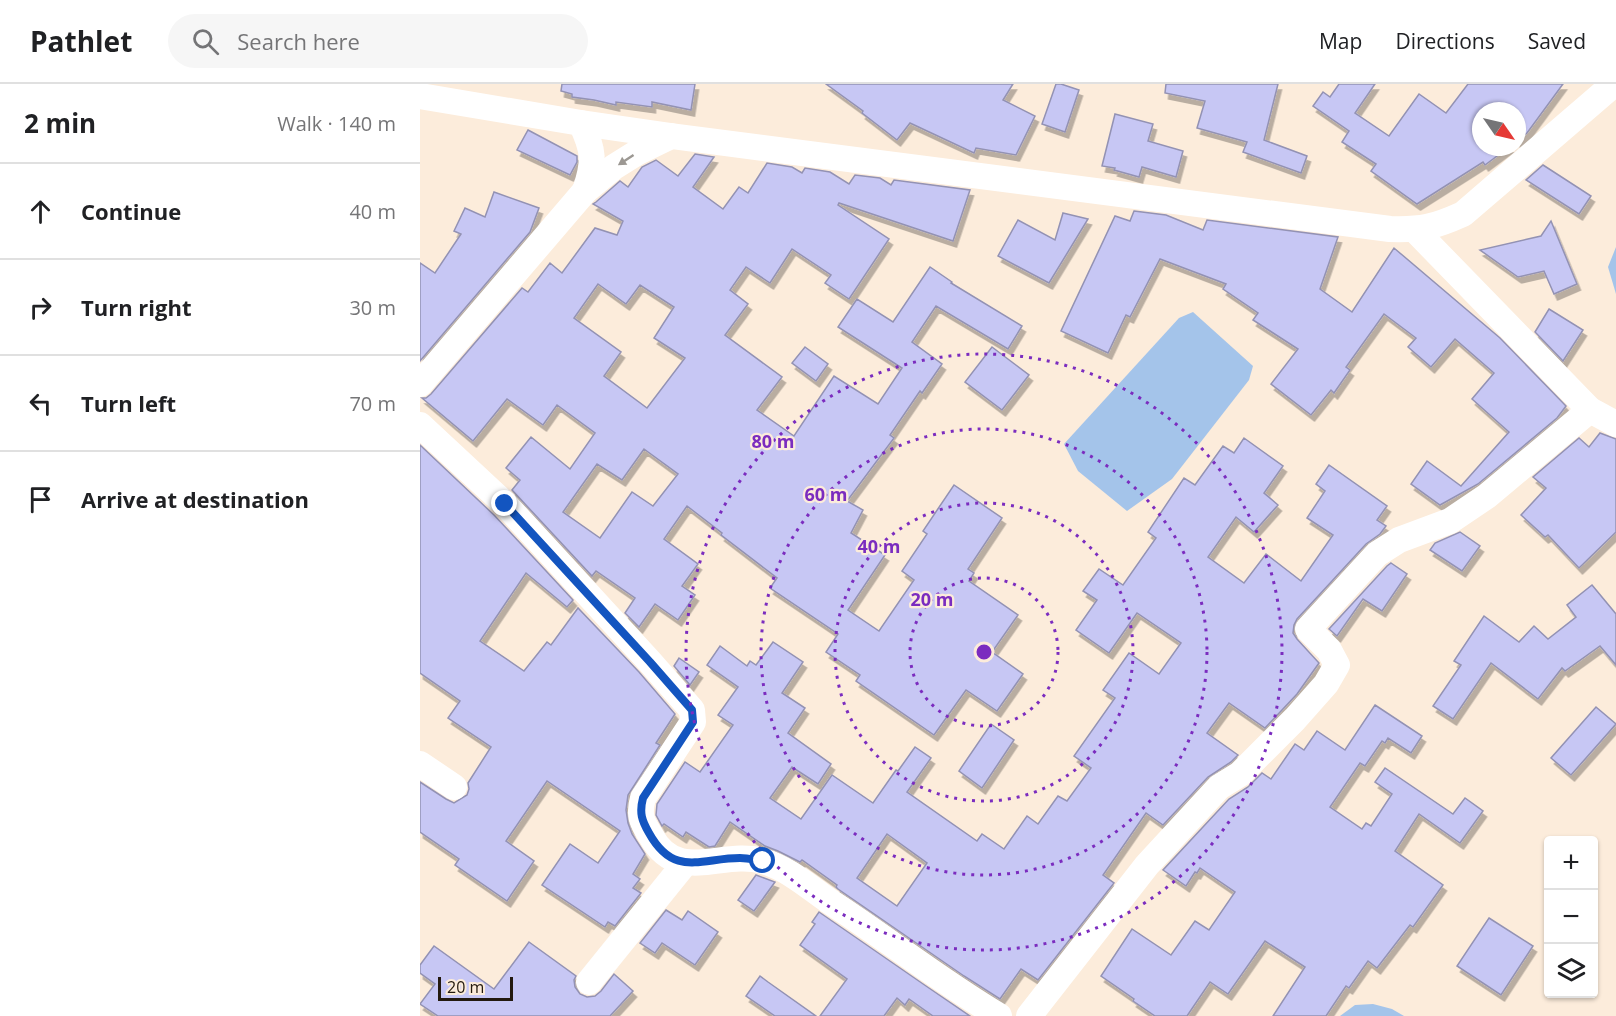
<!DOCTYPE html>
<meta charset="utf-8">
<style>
:root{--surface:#fff;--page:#f6f6f6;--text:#202124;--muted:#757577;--line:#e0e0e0}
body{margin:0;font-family:"Open Sans",sans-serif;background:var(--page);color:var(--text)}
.controls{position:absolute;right:18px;bottom:18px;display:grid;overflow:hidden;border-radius:6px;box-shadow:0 2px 4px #0004}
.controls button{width:54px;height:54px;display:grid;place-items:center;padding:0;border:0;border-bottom:2px solid var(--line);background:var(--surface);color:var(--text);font:30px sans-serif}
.compass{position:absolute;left:1052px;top:18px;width:54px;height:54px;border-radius:50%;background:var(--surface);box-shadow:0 2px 4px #0004;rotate:124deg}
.scale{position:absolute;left:18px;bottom:15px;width:75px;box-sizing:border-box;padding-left:6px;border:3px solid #23190f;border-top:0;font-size:16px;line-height:21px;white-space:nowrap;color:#23190f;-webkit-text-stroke:4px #fcecdb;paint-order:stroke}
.stop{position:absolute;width:18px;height:18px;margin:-14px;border:4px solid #1355c0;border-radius:50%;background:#fff}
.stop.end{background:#1355c0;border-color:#fff;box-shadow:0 2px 6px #0008}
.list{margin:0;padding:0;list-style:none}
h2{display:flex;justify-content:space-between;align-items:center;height:78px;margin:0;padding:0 24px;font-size:26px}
h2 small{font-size:20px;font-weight:400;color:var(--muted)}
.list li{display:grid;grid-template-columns:39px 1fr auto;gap:18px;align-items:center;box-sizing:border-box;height:96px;padding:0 24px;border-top:2px solid var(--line)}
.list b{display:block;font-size:22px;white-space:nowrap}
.list em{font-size:20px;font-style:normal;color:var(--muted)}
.icon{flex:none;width:33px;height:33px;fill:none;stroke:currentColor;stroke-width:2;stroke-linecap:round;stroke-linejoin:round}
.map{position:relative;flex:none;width:1196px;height:932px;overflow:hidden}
header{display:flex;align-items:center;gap:36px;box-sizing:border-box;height:84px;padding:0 30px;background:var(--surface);border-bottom:2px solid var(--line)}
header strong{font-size:28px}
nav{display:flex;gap:33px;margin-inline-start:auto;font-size:21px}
.search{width:420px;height:54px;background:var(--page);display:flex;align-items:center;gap:15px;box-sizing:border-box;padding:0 21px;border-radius:33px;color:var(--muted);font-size:22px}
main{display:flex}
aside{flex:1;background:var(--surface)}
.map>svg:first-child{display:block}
</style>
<header>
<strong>Pathlet</strong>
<div class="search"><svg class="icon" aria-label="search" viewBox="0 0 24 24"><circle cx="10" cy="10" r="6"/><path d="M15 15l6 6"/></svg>Search here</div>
<nav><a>Map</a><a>Directions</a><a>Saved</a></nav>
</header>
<main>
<aside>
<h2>2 min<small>Walk · 140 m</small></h2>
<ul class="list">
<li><svg class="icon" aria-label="ahead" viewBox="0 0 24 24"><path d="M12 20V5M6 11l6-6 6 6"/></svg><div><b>Continue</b></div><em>40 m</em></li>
<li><svg class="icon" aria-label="right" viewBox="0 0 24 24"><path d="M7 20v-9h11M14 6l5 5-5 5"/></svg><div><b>Turn right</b></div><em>30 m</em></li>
<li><svg class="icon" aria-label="left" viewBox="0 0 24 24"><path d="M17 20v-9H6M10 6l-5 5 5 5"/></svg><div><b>Turn left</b></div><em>70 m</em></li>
<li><svg class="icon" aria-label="arrive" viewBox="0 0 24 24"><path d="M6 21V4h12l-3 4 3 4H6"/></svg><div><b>Arrive at destination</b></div></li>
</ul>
</aside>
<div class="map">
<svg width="1196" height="932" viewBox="0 0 1196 932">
<defs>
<filter id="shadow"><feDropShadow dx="3.5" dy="6" stdDeviation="0" flood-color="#0004"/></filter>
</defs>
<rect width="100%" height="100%" fill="#fcecdb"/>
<g fill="#a4c4ea">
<polygon points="1196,163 1196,210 1188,183"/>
<polygon points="773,228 833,282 829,296 752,395 707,427 658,387 644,360 759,234"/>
<polygon points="953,920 972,925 984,932 920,932 935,921"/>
</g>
<g fill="#c7c7f4" stroke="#9392b3" stroke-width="1.5" fill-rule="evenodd" filter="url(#shadow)">
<polygon points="142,0 275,0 271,26 232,18 232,23 196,18 196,21 174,16 152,13 152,10 141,7"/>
<polygon points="406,0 593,0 583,16 615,32 596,71 556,64 554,69 490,39 477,56 442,29 443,27"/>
<polygon points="636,0 641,0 659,6 645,48 622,40"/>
<polygon points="746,0 858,0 844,56 887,72 881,89 823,68 827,58 777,44 785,17 745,9"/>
<polygon points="919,0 955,0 935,29 969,52 999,10 1026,29 1048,0 1143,0 1107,49 1097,57 1097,27 1061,27 1061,63 1089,63 1065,81 1063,78 997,120 951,87 956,80 922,58 929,47 893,22 903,8 910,13"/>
<polygon points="695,30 733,40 728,57 763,67 756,93 722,83 719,93 694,86 695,84 682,82"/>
<polygon points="108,46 157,72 157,78 150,91 97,66"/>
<path d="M275,70L294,73L273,103L303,125L319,103L328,109L347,79L372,83L382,89L385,84L410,88L429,100L435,91L460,94L471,101L474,96L550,106L533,157L419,119L418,121L469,155L429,215L405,199L411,191L372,165L350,199L326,183L310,206L328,220L305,251L362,293L337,326L374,352L414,292L458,320L482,284L418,243L437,215L473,238L510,183L532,198L531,199L602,242L588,265L516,222L492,258L522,280L502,309L500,307L470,351L474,354L427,417L443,426L431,449L465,471L428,526L459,547L494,496L482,487L507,450L503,447L534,401L582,434L548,485L554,489L549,497L598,531L572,568L603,590L577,627L546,606L514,651L436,597L440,591L406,568L418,550L350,504L357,494L301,451L302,449L267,422L244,455L278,480L262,502L275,511L258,536L235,520L219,543L205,529L215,514L176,487L172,492L92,406L100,396L86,384L111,353L150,385L175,349L137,321L123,341L87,315L53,357L2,314H6L11,310L102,204L108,208L130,179L142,189L175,144L197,151L203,137L173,120L176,118L200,97L208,103L222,83L236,76L258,92ZM178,200L206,220L220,201L254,223L234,254L265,274L227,324L184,292L201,268L154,234ZM224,365L258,390L233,422L212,408L180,454L143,428L177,380L202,396Z"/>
<polygon points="1123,81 1171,112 1159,130 1106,96"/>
<polygon points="74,108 119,124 110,148 0,277 0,179 15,189 41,150 34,147 45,124 65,133"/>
<polygon points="714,127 746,131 783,146 787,136 918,153 900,205 932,228 974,164 1080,254 1146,322 1137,334 1058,400 1020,421 991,400 1007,377 1041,402 1089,348 1052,315 1074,289 1035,255 1011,283 988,263 996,254 964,230 926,283 930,286 914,309 911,306 891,331 851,300 878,265 833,236 838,229 803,205 806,200 740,175 710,233 706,231 688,269 641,247 695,132 710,137"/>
<polygon points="643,129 668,135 629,199 578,172 598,136 635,156"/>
<polygon points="1131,137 1157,200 1134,210 1124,187 1098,193 1060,166 1121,152"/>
<polygon points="1129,225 1163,246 1143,277 1115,248"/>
<polygon points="385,263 408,280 396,297 372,279"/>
<polygon points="572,263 609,291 582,326 545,298"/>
<polygon points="1180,349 1196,355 1196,448 1159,484 1128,451 1125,453 1101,431 1126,404 1113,393 1159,354 1169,363"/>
<path d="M824,354L863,382L844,409L858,421L834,448L816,433L788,473L824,499L846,470L881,497L913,451L887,434L905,407L896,400L909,381L967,422L957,436L966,442L960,450L946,460L877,535L874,541L873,549L877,555L899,579L877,610L845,644L809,619L787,649L818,671L811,678L788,693L743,741L726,729L683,791L694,799L618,896L601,885L580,915L544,892L418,805L416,803L417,801L382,776L380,778L358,767L345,762L310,738L295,762L289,763L266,748L263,753L244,740L242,742L236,731L237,720L265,678L280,688L313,641L298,631L318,603L287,581L300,562L327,582L330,577L336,581L353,558L383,578L362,609L385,624L368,649L411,680L398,700L372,683L350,714L381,735L412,691L453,719L476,686L478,687L495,663L511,674L487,708L557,757L562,750L584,765L607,732L618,740L638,712L647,717L671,684L654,672L695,614L683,606L709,569L739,590L761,559L717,529L689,569L656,546L677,516L663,507L679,485L703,501L736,454L728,448L764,394L775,401L803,362L814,369ZM467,750L507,779L477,822L437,794Z"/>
<polygon points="0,361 74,431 153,516 147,523 106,489 60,557 104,587 127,558 131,561 158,524 219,588 255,630 236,659 240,661 208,711 206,726 208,739 212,750 225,770 213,790 220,795 213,804 221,809 195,842 188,838 185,843 122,801 150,760 178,779 200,747 127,697 86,757 114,777 87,817 35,781 39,775 0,748 0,698 26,715 34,719 47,711 49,705 48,699 71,663 28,634 40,617 0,589"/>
<polygon points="1040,448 1060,462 1042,487 1010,466 1015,459"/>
<polygon points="971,479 987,490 962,527 943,515 917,552 909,545 967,482"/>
<polygon points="1172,501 1196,530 1196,581 1180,562 1145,587 1142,584 1118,615 1071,579 1033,635 1013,622 1041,581 1034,577 1064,532 1099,558 1114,542 1128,555 1156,533 1147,521"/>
<polygon points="259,574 279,588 270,601 254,582"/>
<polygon points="955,621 1002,652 991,669 968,654 965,659 962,657 945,682 940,679 910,723 942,745 946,739 951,742 972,710 955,698 965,684 1033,730 1045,714 1063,727 1040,759 999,730 975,767 1023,801 993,843 990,841 957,884 948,877 929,904 926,902 906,932 853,932 885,883 845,857 808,910 790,898 767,932 735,932 713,917 714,915 681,892 712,845 751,871 775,837 789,846 815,808 780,784 777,789 775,788 766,802 743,786 809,715 828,703 842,689 851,695 875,660 884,666 897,647 925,666"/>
<polygon points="1176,623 1196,640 1151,691 1131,674"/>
<polygon points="571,640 594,656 562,704 539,687"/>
<polygon points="336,791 355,798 334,827 318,816"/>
<polygon points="246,826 262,836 268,827 298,848 275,881 242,859 235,869 220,859"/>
<polygon points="399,828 506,902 550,932 513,932 489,915 485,921 477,914 464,932 400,932 427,895 380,861 395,840 392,838"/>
<polygon points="1069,834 1113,862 1081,911 1037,882"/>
<polygon points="109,858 156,892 154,896 155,903 160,910 167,913 175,912 181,907 194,890 213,907 190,932 18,932 0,920 15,900 0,889 0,881 14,862 74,905"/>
<polygon points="340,892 348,898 396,932 355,932 326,912"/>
</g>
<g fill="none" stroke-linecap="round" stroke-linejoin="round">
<g stroke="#fff" stroke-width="26">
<path d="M0,12L161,39L251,52L970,145C1002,146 1014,143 1043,130L1194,0"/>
<path d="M161,39C174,66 175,78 165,107"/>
<polyline points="994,145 1170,326 1196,340"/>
<polyline points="0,300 165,107 194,83 218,68 251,52"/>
<path d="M0,341L85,420L230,578L272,626L273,638L223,714C218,732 222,738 231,752C258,801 302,765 343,777C367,784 389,803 409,817C466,854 520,897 579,932"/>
<polyline points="0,680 34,703"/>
<polyline points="169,898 266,778"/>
<polyline points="609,932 727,781 799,703 820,690 875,635 906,600 917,581 909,566 888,545 957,470 979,456 1030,437 1067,412 1170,326"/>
</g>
</g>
<defs><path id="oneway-solid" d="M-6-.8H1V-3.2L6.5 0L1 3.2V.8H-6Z" transform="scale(1.5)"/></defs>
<use fill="#9c9893" href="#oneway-solid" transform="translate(206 76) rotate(147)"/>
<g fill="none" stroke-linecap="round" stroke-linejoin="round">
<path stroke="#1355c0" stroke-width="8" d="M85,420L230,578L272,626L273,638L223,714C219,729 222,737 229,749C254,794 281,774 320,774C327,774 336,776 343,777"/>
</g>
<g fill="none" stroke="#7b2cbf" stroke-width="3" stroke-dasharray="3 6">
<circle cx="564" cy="568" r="74"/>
<circle cx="564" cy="568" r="149"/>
<circle cx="564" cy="568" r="223"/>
<circle cx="564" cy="568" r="298"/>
</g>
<circle cx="564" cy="568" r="9" fill="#7b2cbf" stroke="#fcecdb" stroke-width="3"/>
<g font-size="18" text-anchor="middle" font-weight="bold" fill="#7b2cbf" stroke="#fcecdb" stroke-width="4.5" stroke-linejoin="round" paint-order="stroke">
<text x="353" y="364">80 m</text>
<text x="406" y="417">60 m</text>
<text x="459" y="469">40 m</text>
<text x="512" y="522">20 m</text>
</g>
</svg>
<div class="controls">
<button>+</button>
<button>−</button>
<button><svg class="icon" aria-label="layers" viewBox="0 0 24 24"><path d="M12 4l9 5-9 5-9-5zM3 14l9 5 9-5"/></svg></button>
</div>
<svg class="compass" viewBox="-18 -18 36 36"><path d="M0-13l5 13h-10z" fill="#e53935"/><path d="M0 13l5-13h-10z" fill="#757577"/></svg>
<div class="scale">20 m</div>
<div class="stop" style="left:343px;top:777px"></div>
<div class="stop end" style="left:85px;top:420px"></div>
</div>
</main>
